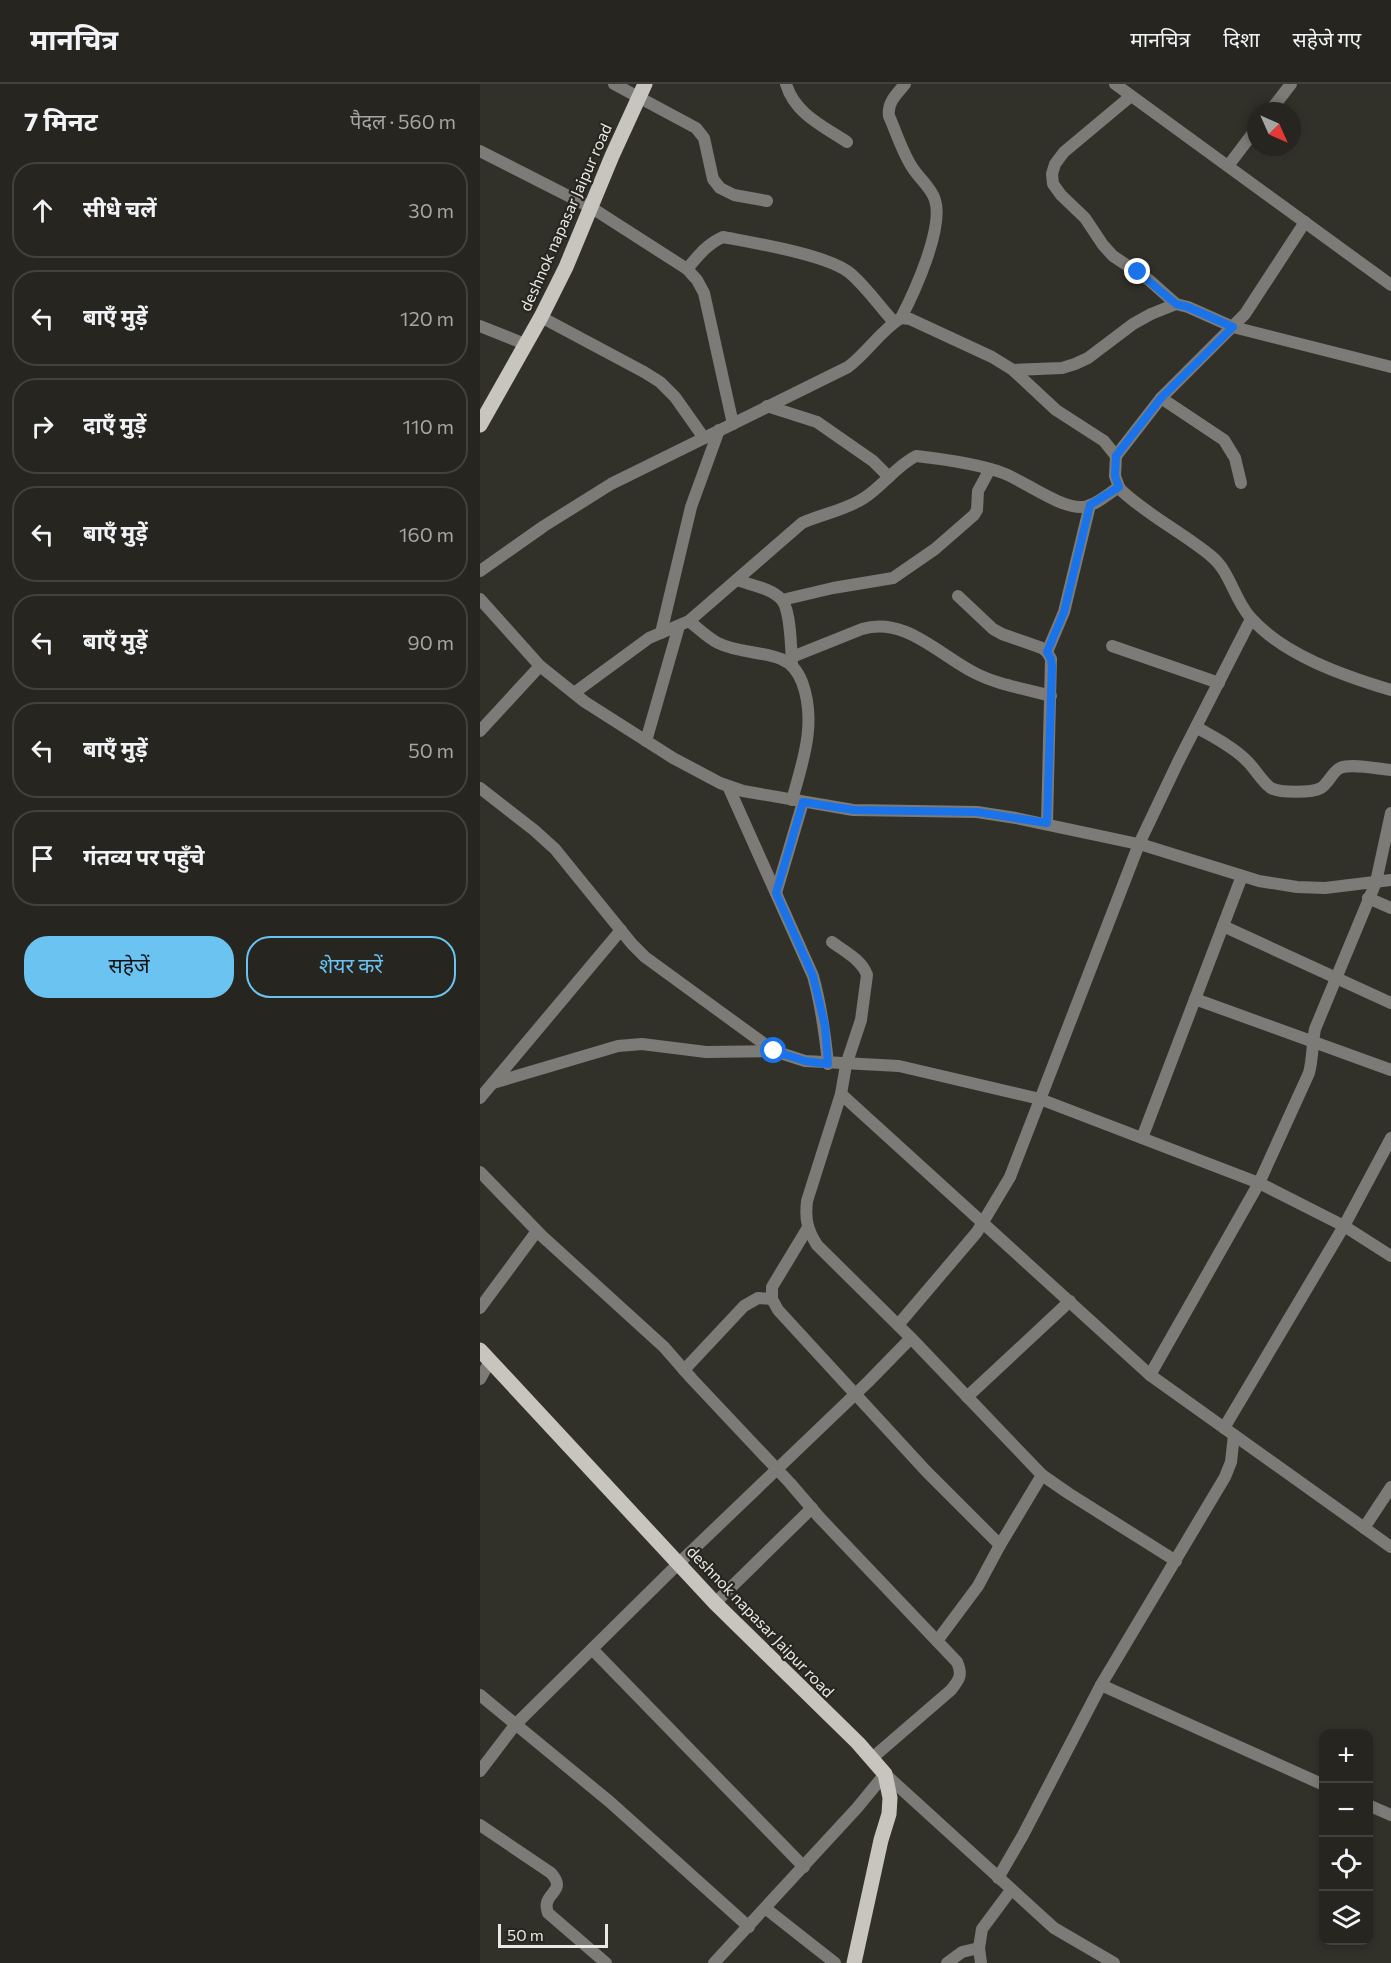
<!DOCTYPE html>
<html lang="hi">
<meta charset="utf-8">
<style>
:root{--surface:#26251f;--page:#32312c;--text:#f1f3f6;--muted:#a4a5a4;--line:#42423d;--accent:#6ac3f1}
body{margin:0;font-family:Commissioner,"Noto Sans Devanagari",sans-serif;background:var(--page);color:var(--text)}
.controls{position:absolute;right:18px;bottom:18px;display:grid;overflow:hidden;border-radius:12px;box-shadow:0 3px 9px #0003}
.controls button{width:54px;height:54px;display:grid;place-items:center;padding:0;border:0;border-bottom:2px solid var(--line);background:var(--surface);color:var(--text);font:30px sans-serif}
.compass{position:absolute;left:767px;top:18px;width:54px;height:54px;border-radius:50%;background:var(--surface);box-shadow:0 3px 9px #0003;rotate:135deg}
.scale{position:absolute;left:18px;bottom:15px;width:110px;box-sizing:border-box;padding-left:6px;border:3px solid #eae9e4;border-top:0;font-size:16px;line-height:21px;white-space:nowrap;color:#eae9e4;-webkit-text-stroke:4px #28271f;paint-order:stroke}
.stop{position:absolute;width:18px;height:18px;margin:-14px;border:4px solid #1a73e8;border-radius:50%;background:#fff}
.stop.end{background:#1a73e8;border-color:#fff;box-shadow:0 2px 6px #0008}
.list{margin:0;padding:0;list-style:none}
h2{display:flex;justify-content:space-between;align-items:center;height:78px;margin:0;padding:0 24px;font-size:26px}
h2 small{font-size:20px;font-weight:400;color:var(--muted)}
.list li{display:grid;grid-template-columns:39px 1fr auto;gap:18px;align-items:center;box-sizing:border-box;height:96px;margin:0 12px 12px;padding:0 12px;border:2px solid var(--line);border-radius:24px}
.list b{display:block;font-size:22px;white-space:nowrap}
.list em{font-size:20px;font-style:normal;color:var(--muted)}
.actions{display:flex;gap:12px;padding:18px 24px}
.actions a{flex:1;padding:14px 0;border:2px solid var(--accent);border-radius:24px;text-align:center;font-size:21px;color:var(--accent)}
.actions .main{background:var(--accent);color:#111}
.icon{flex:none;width:33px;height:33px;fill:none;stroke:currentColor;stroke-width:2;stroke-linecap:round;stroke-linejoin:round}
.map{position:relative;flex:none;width:911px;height:1879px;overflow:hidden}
header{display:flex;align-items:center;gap:36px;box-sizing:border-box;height:84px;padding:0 30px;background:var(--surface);border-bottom:2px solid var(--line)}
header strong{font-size:28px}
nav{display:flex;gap:33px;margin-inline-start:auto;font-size:21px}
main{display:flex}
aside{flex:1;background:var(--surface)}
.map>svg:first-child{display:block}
</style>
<header>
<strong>मानचित्र</strong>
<nav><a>मानचित्र</a><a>दिशा</a><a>सहेजे गए</a></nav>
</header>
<main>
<aside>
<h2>7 मिनट<small>पैदल · 560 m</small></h2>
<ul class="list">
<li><svg class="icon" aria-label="ahead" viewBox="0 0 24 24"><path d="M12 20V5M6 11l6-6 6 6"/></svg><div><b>सीधे चलें</b></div><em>30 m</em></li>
<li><svg class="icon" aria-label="left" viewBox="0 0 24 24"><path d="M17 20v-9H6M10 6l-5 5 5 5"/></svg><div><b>बाएँ मुड़ें</b></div><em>120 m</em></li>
<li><svg class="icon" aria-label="right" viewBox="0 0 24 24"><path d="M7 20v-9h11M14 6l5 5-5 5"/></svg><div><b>दाएँ मुड़ें</b></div><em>110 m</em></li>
<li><svg class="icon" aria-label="left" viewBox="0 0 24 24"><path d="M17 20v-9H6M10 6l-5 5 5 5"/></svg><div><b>बाएँ मुड़ें</b></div><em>160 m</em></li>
<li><svg class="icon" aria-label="left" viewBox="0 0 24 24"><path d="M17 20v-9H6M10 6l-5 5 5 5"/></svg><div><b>बाएँ मुड़ें</b></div><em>90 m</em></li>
<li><svg class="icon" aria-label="left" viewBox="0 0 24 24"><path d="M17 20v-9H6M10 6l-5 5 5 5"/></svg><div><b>बाएँ मुड़ें</b></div><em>50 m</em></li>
<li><svg class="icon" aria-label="arrive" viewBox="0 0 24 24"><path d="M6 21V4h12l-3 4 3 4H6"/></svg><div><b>गंतव्य पर पहुँचे</b></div></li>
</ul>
<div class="actions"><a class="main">सहेजें</a><a>शेयर करें</a></div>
</aside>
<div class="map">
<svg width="911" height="1879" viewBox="0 0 911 1879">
<rect width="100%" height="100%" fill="#323129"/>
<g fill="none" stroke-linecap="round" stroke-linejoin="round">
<g stroke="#7c7b77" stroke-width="12">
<polyline points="134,0 216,44 224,54 233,95 240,104 254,111 287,117"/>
<path d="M306,0C315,30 343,42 367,58"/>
<polyline points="635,0 911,201"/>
<polyline points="651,12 584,68 575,80 572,90 573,100 581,111 605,134 623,161 633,172 669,196 696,220"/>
<polyline points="790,27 811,0"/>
<polyline points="0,67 112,124 207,185 217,196 224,209 253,340"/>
<polyline points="748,82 776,45"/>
<path d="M207,185C218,172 227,160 243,153C274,159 350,171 371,190C387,204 400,223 414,238"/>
<polyline points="61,233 164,288 180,298 195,313 224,354"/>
<path d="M421,234C434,209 464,144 455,116C452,105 441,96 434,86C423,71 417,50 409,32C407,18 417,10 425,0"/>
<polyline points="0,242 45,260"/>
<polyline points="533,286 582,284 595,280 608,274 653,240 671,230 696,220 708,223 753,243 911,283"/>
<polyline points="681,314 744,356 755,374 761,399"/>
<polyline points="287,322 337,338 393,377 409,393"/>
<polyline points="636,372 681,314 765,230 825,138"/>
<path d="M0,487L64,442L131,400L368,283C388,268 400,247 421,234L430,235L512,273L533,286L576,326L624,357L636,372L635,392L639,403L642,407C669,432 703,449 731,472C750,487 754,515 770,533C803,571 864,592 911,606"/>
<path d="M257,496C270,501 291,504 301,515C311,525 311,565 312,580"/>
<polyline points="478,512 513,545 522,550 562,564 567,568 571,575 567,739"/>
<polyline points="0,515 60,582 105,618 193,674 240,699 263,707 373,726 497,728 536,734 663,761 779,797 817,803 845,804 911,796"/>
<polyline points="302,516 353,504 413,494 455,465 494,431 497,426 498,407 510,385"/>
<path d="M209,537C219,545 228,554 238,559C258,569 281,567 301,575C312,579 318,588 322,598C337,638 323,677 312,716"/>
<polyline points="181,549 211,423 239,346"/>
<polyline points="632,562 739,599"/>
<polyline points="567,568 584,528 610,421"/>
<path d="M312,573L382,545C425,532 459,571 495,589C518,601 546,605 571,612"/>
<path d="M94,609L169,554L209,537L322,439C342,430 366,426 384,414C403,402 416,382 436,372C462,375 499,380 523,389C544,397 581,425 603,423C615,422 629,409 639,403"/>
<path d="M716,643C733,653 752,662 766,676C775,684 781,697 791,704C800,709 832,709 841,704C849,699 852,688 860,684C872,679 898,685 911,686"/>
<polyline points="0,647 60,582"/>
<polyline points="166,657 199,542"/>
<path d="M248,702L333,892C341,921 345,949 348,980"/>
<polyline points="0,704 54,746 75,765 152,860 165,873 294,967 325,977 419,982 560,1015 779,1099 864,1142 911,1172"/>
<polyline points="296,809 323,718"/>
<polyline points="888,814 911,824"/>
<polyline points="743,842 911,919"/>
<path d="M352,858C364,867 382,876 387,891L381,936L366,981L361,1010L327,1117C325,1135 327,1145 337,1161L431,1254L562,1391L588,1409L696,1477"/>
<polyline points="715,915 911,986"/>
<polyline points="13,999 138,962 162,960 226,968 293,967"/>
<polyline points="361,1010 670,1291 911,1463"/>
<polyline points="0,1014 141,846"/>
<polyline points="662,1054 762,792"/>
<path d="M0,1088L62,1152L184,1263L212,1295L310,1399L340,1434L477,1578C483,1591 479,1596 471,1606L391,1675"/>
<polyline points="327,1145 292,1203 292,1215 298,1226 446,1387 520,1461"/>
<polyline points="0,1224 57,1147"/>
<polyline points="418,1241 497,1148 530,1093 659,760 698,678 771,535"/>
<polyline points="204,1286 264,1222 278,1214 292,1215"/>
<path d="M670,1291L779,1099L829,989C833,974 832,960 835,945L896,798L911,729"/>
<polyline points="0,1295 10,1277"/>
<polyline points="487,1313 590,1217"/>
<polyline points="744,1344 864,1142 911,1054"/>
<polyline points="884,1444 911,1403"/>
<polyline points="235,1519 332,1424"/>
<polyline points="457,1557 498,1502 520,1461 562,1391"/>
<polyline points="112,1565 324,1783"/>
<polyline points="621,1601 844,1701"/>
<polyline points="0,1611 130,1718 269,1843"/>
<polyline points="0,1687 35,1641 199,1479 388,1298 431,1254"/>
<polyline points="888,1721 911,1731"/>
<path d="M0,1741L71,1789C89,1809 60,1808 68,1829L126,1879"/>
<polyline points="518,1794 543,1751 621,1601 745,1393 751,1378 754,1351"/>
<polyline points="285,1824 355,1879"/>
<polyline points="234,1879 377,1724 405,1690 574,1844 634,1879"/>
<polyline points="467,1879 482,1868 499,1864"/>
<polyline points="501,1879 499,1864 502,1845 531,1806"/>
</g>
<g stroke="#c7c5bd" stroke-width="15">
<polyline points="0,341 61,233 86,183 132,72 165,0"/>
<polyline points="0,1266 235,1519 378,1659 405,1690 410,1714 409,1730 401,1756 374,1879"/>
</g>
</g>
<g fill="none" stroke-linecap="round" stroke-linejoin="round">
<polyline stroke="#1a73e8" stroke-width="8" points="294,967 325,977 348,980 345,942 333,892 296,809 323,718 374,726 497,728 567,739 572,583 571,575 567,568 584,528 610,421 639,403 635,392 636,372 681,314 753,243 708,223 696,220 658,188"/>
</g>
<g text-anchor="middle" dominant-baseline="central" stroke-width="4.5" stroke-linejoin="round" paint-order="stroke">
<g font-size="16" fill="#eae9e4" stroke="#28271f">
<text transform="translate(85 133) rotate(-66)">deshnok napasar Jaipur road</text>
<text transform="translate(281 1537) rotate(46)">deshnok napasar Jaipur road</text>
</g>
</g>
</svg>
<div class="controls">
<button>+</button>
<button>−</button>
<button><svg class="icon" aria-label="locate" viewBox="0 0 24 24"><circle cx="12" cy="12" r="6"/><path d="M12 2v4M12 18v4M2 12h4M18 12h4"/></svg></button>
<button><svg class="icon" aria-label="layers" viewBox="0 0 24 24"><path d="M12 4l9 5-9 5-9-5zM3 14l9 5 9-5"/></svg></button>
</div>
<svg class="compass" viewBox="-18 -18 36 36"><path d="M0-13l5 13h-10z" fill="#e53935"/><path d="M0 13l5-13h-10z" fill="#a4a5a4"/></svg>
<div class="scale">50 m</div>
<div class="stop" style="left:294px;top:967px"></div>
<div class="stop end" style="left:658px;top:188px"></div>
</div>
</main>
